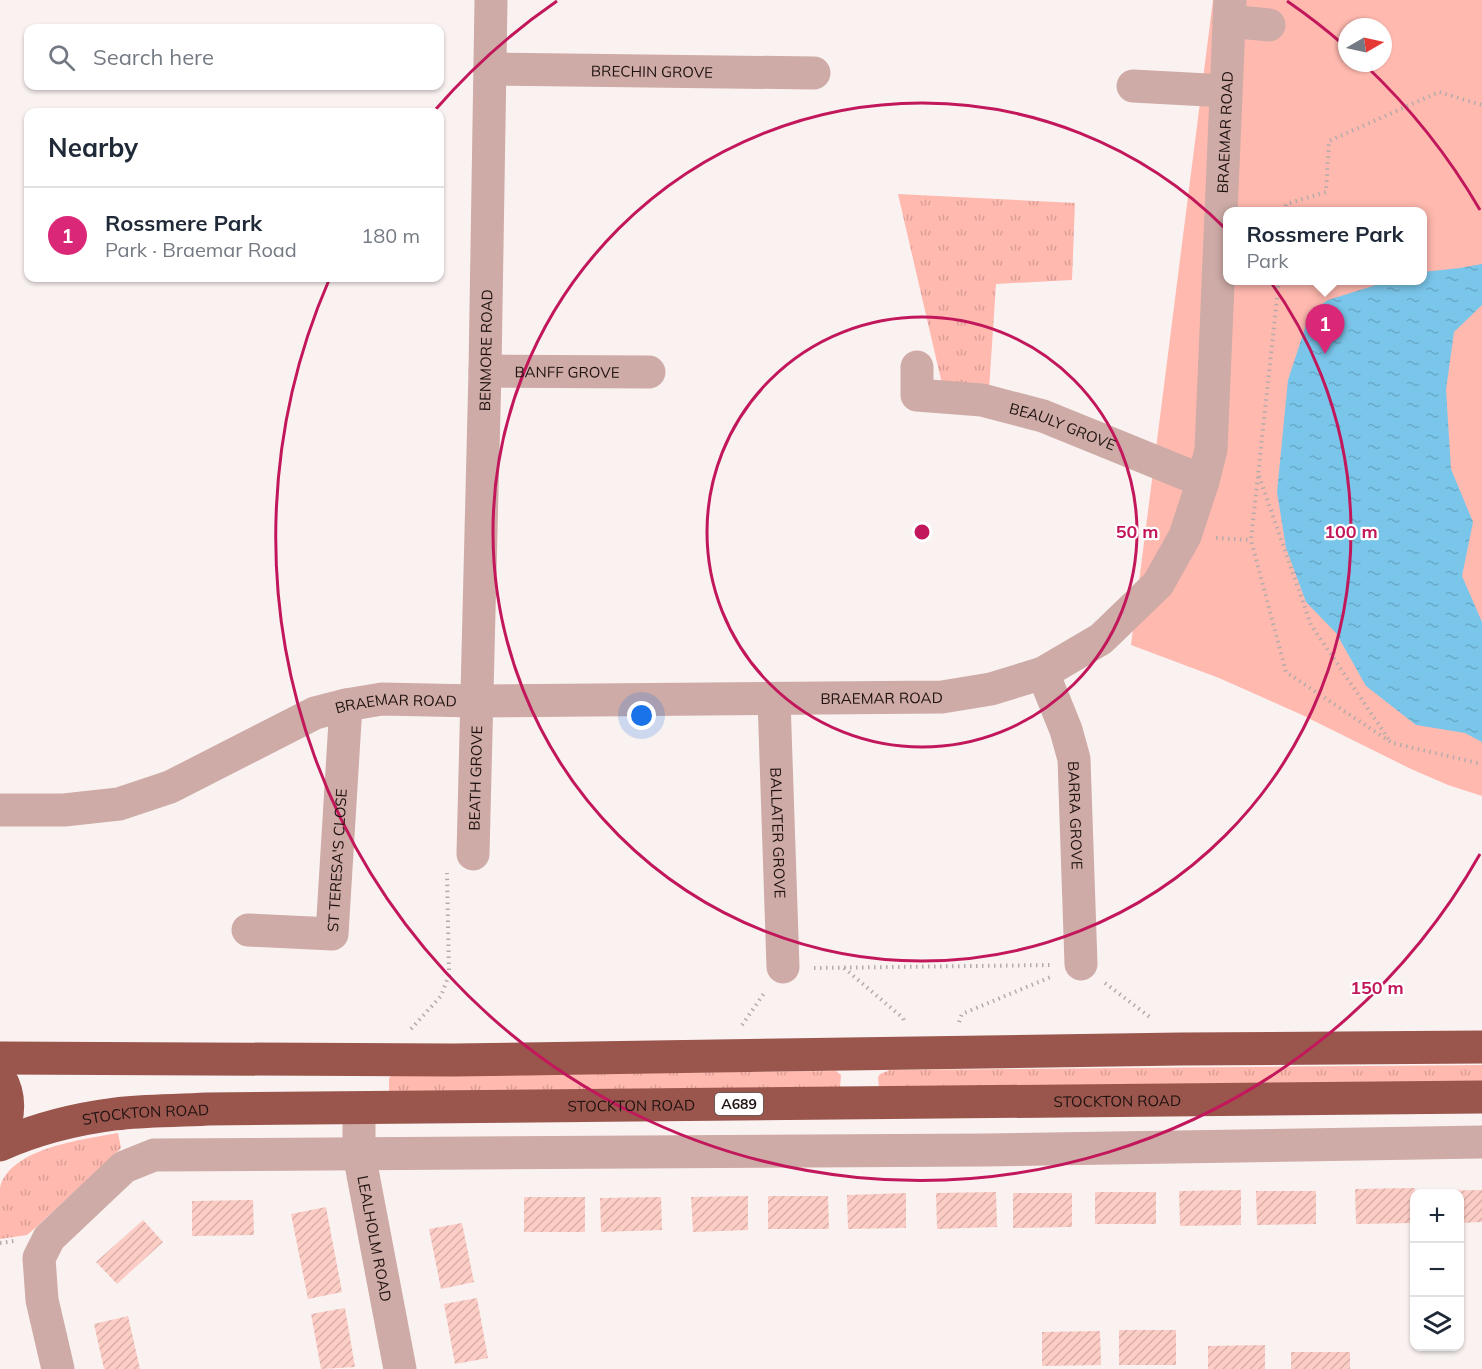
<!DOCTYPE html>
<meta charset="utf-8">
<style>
:root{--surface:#fff;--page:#f6f6f7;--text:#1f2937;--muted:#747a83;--line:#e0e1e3;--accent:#db2777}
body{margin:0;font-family:Mulish,sans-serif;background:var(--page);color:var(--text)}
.controls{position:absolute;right:18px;bottom:18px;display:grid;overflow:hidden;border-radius:12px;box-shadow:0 2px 4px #0004}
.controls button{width:54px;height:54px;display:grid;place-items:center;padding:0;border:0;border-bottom:2px solid var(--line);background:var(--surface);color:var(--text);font:30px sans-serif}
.compass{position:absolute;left:1338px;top:18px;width:54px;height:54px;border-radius:50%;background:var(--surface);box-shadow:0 2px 4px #0004;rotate:81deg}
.you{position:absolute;left:642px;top:716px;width:21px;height:21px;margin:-15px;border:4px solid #fff;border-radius:50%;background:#1a73e8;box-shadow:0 0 0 9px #1a73e833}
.badge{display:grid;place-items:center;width:39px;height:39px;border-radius:50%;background:var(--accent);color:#fff;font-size:20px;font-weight:700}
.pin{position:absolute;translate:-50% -50px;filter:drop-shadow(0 2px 3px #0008)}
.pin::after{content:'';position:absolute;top:32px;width:21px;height:18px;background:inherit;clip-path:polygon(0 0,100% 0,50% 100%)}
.popup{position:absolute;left:1223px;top:207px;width:204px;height:78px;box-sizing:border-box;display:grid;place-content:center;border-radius:12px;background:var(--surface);filter:drop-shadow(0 2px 4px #0005);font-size:20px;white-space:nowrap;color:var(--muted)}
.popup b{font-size:22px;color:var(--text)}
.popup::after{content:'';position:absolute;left:50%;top:100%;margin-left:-12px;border:12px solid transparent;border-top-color:var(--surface)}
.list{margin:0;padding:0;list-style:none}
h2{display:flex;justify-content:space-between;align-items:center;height:78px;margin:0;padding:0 24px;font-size:26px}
h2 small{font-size:20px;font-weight:400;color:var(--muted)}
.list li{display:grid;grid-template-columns:39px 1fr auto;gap:18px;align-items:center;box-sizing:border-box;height:96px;padding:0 24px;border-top:2px solid var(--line)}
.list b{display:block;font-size:22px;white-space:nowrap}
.list p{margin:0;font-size:20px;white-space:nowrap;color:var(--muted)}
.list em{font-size:20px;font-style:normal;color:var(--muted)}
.icon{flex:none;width:33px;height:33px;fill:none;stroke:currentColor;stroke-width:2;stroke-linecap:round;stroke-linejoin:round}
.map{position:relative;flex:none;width:1482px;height:1369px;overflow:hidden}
.search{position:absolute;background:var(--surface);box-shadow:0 2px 4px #0004;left:24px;top:24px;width:420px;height:66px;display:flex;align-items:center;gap:15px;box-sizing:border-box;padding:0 21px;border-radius:12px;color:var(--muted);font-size:22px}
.panel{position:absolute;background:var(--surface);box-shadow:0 2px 4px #0004;left:24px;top:108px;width:420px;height:174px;border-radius:12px}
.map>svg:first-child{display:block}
</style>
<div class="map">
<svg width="1482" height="1369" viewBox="0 0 1482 1369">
<defs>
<pattern id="grass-tufts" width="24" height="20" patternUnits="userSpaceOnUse" patternTransform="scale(1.5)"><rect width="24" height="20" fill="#ffb9af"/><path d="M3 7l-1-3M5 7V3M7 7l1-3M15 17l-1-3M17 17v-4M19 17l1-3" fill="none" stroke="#da9e96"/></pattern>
<pattern id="water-ripples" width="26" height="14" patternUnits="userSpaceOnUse" patternTransform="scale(1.5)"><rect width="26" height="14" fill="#7ac6ea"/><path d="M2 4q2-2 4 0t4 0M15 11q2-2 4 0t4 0" fill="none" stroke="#69a9c8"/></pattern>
<pattern id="building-hatch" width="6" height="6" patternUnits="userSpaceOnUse" patternTransform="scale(1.5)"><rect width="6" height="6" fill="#fccdc5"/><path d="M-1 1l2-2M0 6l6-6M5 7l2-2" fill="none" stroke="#d8afa8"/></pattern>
</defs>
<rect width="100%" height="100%" fill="#faf2f1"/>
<g fill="url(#grass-tufts)">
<polygon points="898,194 1075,203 1072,280 996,284 989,390 942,384"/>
<polygon points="1482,1065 1482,1084 879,1088 878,1077 880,1074 890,1070"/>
<polygon points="836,1071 841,1075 840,1088 389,1092 389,1078 392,1075"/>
<path d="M118,1133L121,1148L118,1151L34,1229L27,1235L0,1239C0,1225 0,1202 0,1188C9,1148 85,1139 118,1133Z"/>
</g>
<path fill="#ffb9af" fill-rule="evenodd" d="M1213,0H1482V796L1448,785L1411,769L1300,714L1219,678L1131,645ZM1347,27H1383V63H1347ZM1228,212H1422V280H1228Z"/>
<polygon fill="url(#water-ripples)" points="1482,264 1482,305 1454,332 1446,390 1451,469 1473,522 1462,576 1482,622 1482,742 1465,733 1416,725 1366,686 1336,633 1306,602 1286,548 1277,492 1288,380 1310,313 1328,300 1389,281 1422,280 1423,272 1460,268"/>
<g fill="url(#building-hatch)">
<polygon points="1415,1188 1414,1223 1356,1224 1355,1189"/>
<polygon points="1241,1190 1241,1225 1180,1226 1179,1191"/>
<polygon points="1482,1190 1482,1222 1460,1223 1460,1194 1430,1194 1430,1191"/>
<polygon points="1256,1191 1316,1191 1316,1224 1257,1225"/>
<polygon points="996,1192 997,1227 937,1229 936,1193"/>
<rect x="1095" y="1192" width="61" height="32"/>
<polygon points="906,1193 906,1228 848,1229 847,1195"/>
<polygon points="1013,1193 1072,1193 1072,1227 1013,1228"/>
<polygon points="748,1196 748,1230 693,1232 691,1197"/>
<polygon points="768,1196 828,1196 829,1229 768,1229"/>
<rect x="524" y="1197" width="61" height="35"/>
<polygon points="661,1197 662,1230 601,1232 600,1198"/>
<polygon points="253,1200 254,1235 192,1236 192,1201"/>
<polygon points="326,1207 342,1292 308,1299 291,1214"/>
<polygon points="143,1220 163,1242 117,1284 96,1262"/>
<polygon points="462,1223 474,1282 441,1289 429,1229"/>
<polygon points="477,1298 488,1358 455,1364 444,1304"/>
<polygon points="345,1308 355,1367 321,1369 311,1314"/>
<polygon points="128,1316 140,1369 104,1369 94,1324"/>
<rect x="1119" y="1330" width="57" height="35"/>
<polygon points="1100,1331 1101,1365 1042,1366 1042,1332"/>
<polygon points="1265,1345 1265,1369 1208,1369 1208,1346"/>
<rect x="1291" y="1352" width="59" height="17"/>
</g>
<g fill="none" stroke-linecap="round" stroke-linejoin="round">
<g stroke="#b5abaa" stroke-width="4" stroke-dasharray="1.5 4.5" stroke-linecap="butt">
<polyline points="1285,212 1286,204 1326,192 1329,141 1439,92 1482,105"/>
<polyline points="1279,280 1251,540 1286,672 1392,743 1482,764"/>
<polyline points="1259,476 1311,625 1390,741"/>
<polyline points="1216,538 1250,540"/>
<polyline points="814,968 1052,965"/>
<polyline points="844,968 903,1018 905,1023"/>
<polyline points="1105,983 1151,1018"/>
<polyline points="959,1022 962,1014 1053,976"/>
<polyline points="742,1025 765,992"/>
<polyline points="411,1029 441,996 449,975 447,873"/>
<polyline points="0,1243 14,1241"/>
</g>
<g stroke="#ceaba6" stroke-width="33">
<polyline points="1229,21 1269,25"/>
<path id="s1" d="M490,69L814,73"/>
<polyline points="1133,86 1226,91"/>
<path id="s2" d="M917,367V395L982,400L1043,416L1203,481"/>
<path id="s3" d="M485,371L649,372"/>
<path id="s4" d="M1043,673L1066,730L1074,759L1081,964"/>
<path id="s5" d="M774,699L783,967"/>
<path id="s6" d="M0,810H64L119,804L170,787L315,713L346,705L382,699L476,701L942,697L991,689L1043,673L1101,639L1158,584L1185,536L1203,481L1211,450L1230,0"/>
<path id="s7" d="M473,854L485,371L491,0"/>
<path id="s8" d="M248,930L332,934L346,705"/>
<path id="s9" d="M359,1108V1154L400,1369"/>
<polyline points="58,1369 42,1300 39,1258 49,1238 124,1167 154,1155 986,1150 1482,1142"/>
</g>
<g stroke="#9a564d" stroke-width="33">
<polyline points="0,1058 453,1060 1180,1049 1482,1047"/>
<path d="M0,1078C12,1098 9,1118 0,1139"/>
<path id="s10" d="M0,1145C36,1129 76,1119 115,1114C145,1110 177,1111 207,1109L1482,1097"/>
</g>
</g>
<g fill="none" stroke="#c2185b" stroke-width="3">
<circle cx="922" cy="532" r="215"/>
<circle cx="922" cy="532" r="429"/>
<path d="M1480 854A644 644 0 0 1 329 280M436 109A644 644 0 0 1 557 1M1287 1A644 644 0 0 1 1345 46M1365 65A644 644 0 0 1 1480 210"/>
</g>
<g text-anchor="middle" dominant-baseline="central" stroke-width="4.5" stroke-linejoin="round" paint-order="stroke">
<rect fill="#fff" stroke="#625958" stroke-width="1.5" x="715" y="1093" width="48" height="22" rx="4.5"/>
<g font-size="14" font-weight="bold" fill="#1f1210">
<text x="739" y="1104">A689</text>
</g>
<g font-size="15" fill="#1f1210" stroke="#fff">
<text stroke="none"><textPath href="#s1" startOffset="162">BRECHIN GROVE</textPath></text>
<text stroke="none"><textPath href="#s6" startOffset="1678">BRAEMAR ROAD</textPath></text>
<text stroke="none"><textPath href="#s7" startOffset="504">BENMORE ROAD</textPath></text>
<text stroke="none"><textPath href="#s3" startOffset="82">BANFF GROVE</textPath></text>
<text stroke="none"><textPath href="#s2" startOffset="178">BEAULY GROVE</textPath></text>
<text stroke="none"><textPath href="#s6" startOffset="904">BRAEMAR ROAD</textPath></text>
<text stroke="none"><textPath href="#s6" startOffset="418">BRAEMAR ROAD</textPath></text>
<text stroke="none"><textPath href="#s7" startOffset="76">BEATH GROVE</textPath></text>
<text stroke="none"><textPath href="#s4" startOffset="148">BARRA GROVE</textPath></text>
<text stroke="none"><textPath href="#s5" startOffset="134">BALLATER GROVE</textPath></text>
<text stroke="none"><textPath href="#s8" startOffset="158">ST TERESA'S CLOSE</textPath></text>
<text stroke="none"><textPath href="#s10" startOffset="1122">STOCKTON ROAD</textPath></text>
<text stroke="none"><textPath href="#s10" startOffset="636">STOCKTON ROAD</textPath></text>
<text stroke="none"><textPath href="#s10" startOffset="150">STOCKTON ROAD</textPath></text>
<text stroke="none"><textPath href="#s9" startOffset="132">LEALHOLM ROAD</textPath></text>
</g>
</g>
<circle cx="922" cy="532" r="9" fill="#c2185b" stroke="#fff" stroke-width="3"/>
<g font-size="18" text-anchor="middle" font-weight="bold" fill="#c2185b" stroke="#fff" stroke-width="4.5" stroke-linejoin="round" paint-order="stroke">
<text x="1137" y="538">50 m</text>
<text x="1351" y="538">100 m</text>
<text x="1377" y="994">150 m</text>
</g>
</svg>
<div class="controls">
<button>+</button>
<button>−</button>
<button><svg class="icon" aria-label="layers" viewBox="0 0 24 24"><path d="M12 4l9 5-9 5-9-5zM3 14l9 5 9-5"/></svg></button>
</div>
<svg class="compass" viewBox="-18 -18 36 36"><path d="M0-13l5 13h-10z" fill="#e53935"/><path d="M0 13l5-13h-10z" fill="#747a83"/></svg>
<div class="you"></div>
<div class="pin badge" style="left:1325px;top:354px">1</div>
<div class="popup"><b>Rossmere Park</b>Park</div>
<div class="search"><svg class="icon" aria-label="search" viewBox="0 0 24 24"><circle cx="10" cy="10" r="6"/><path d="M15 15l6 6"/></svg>Search here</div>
<section class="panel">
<h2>Nearby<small></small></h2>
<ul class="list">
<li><span class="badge">1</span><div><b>Rossmere Park</b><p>Park · Braemar Road</p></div><em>180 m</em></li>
</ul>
</section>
</div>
